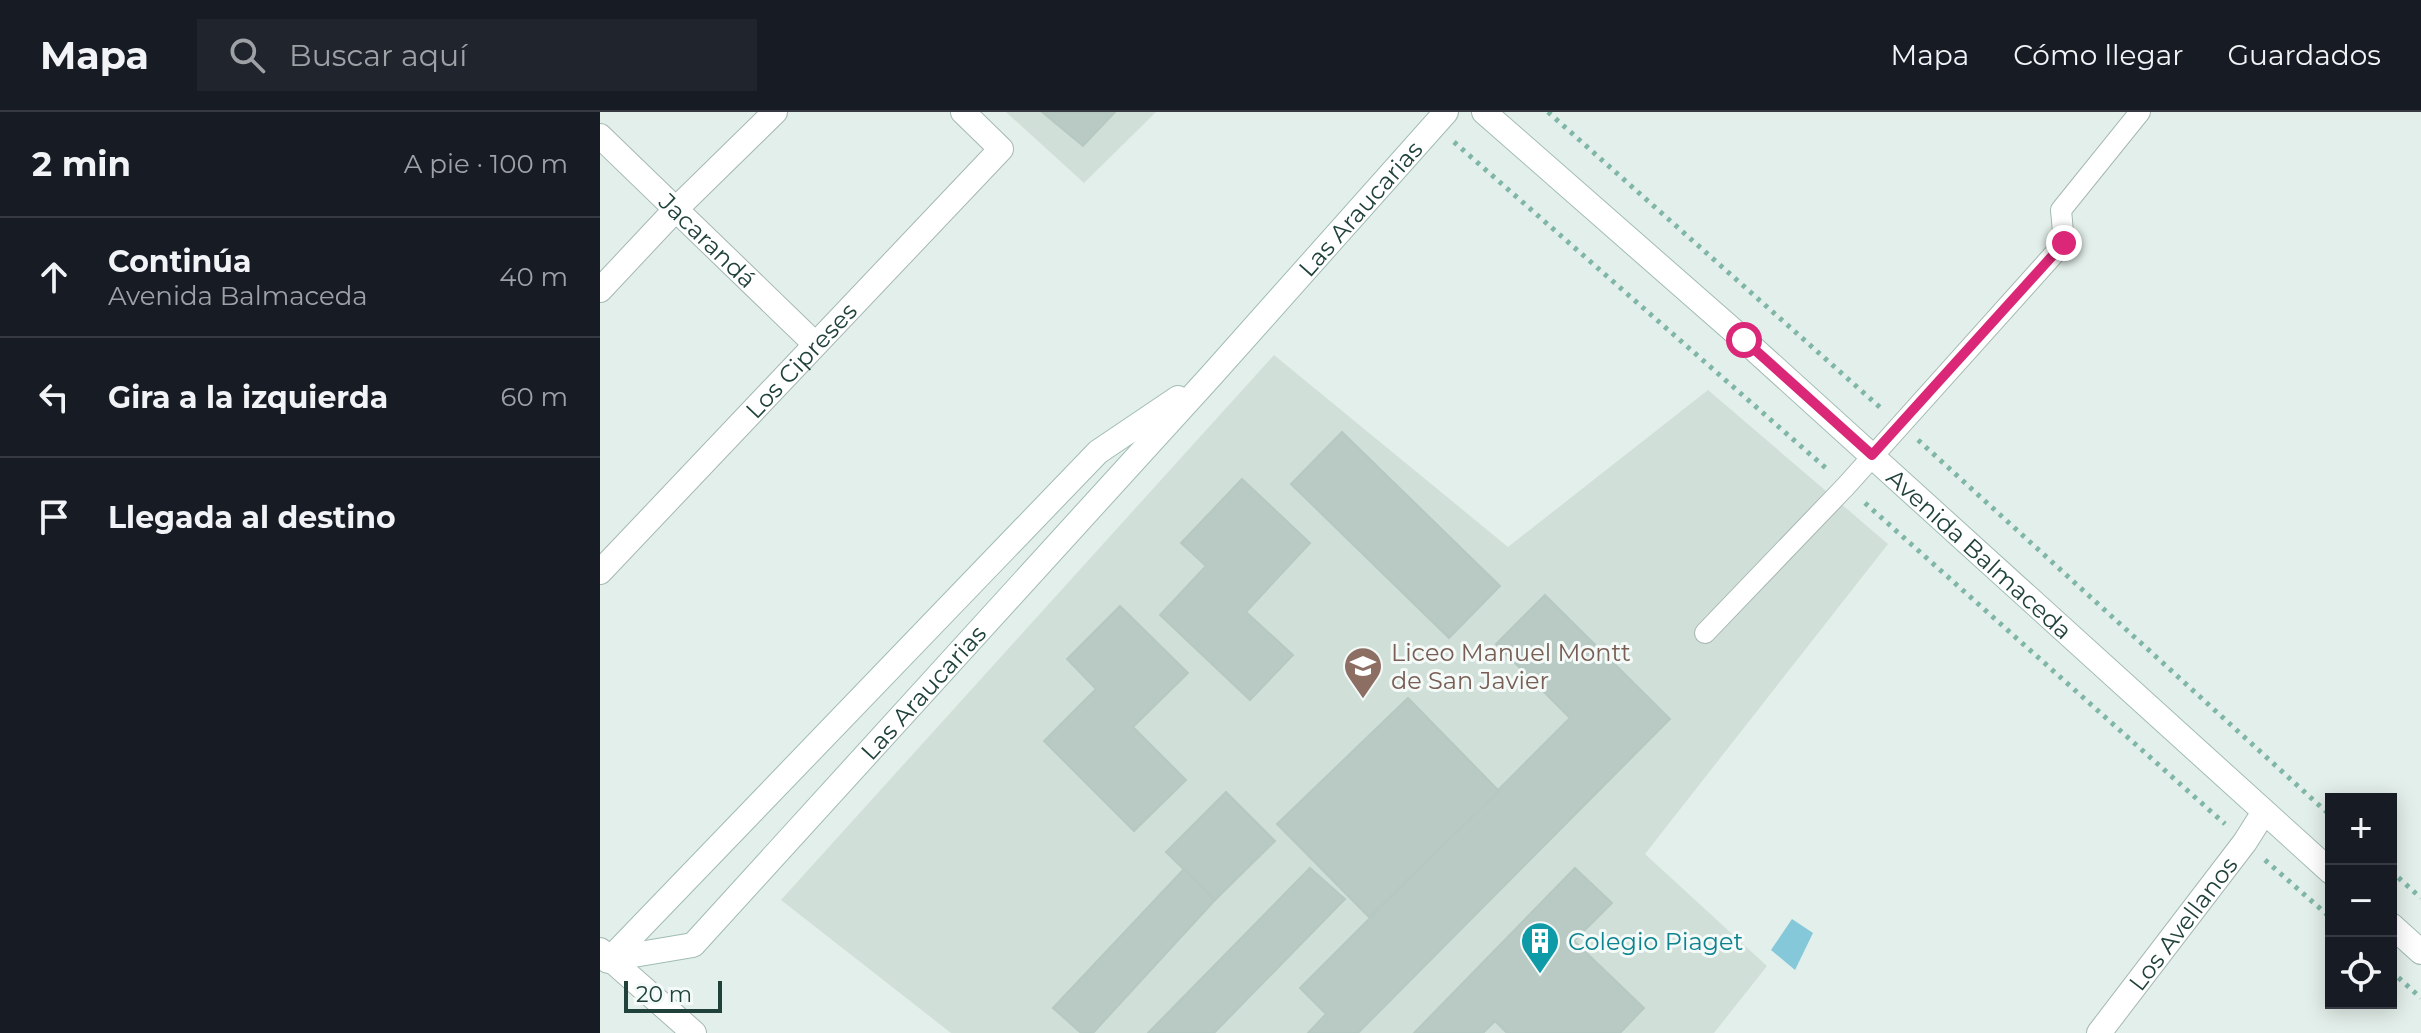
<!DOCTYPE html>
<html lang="es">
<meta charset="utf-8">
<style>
:root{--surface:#171b24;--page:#20242c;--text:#f1f3f6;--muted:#9ea1a6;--line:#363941}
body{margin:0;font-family:Montserrat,sans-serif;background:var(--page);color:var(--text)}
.controls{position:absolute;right:24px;bottom:24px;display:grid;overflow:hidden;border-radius:0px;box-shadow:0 4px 20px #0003}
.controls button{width:72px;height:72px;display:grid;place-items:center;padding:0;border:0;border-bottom:2px solid var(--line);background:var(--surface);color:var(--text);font:40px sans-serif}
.scale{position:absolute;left:24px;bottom:20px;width:98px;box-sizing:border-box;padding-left:8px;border:4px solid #20423b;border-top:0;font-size:22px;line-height:28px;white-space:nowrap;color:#20423b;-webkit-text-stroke:6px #f4faf8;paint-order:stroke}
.stop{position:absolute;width:24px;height:24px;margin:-18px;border:6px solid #db2777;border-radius:50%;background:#fff}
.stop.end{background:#db2777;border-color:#fff;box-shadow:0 2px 8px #0008}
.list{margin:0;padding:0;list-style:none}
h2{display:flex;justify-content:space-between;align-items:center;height:104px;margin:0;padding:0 32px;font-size:34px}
h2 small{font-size:26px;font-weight:400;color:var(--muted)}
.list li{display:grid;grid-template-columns:52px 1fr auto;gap:24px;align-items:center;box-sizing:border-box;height:120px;padding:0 32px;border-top:2px solid var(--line)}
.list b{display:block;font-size:30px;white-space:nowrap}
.list p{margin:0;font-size:26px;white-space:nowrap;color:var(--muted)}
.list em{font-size:26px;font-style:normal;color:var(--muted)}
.icon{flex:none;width:44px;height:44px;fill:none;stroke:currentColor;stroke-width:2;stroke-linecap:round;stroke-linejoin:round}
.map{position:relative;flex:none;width:1821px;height:921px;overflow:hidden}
header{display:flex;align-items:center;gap:48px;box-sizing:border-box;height:112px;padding:0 40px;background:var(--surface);border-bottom:2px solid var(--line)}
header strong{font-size:38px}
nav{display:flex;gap:44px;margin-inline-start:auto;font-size:28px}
.search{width:560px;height:72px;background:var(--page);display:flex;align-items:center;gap:20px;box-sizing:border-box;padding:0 28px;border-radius:0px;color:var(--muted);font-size:30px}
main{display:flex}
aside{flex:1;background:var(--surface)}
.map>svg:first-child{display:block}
</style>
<header>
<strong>Mapa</strong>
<div class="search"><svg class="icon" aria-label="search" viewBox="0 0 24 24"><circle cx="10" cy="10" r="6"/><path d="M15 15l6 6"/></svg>Buscar aquí</div>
<nav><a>Mapa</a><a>Cómo llegar</a><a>Guardados</a></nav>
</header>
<main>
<aside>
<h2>2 min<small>A pie · 100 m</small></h2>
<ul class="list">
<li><svg class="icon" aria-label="ahead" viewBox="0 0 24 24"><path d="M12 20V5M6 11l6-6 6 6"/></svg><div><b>Continúa</b><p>Avenida Balmaceda</p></div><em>40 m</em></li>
<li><svg class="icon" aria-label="left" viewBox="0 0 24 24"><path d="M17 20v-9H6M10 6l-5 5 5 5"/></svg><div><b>Gira a la izquierda</b></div><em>60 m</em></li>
<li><svg class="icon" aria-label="arrive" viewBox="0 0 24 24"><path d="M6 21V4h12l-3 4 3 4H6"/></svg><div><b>Llegada al destino</b></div></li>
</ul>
</aside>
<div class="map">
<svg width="1821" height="921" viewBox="0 0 1821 921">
<rect width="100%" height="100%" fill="#e3efea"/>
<g fill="#d1dfd9">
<polygon points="406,0 556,0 484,71"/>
<polygon points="674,243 908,435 1108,278 1288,432 1045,742 1167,854 1114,921 351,921 181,788"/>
</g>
<polygon fill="#85c8d9" points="1192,807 1213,821 1195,858 1171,838"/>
<g fill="#b8cac3" stroke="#b5c9c2" stroke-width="2">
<polygon points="442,0 515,0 483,34"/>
<polygon points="742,320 900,474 849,526 691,372"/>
<polygon points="642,367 710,431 646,500 693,543 650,588 560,503 606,454 581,431"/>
<polygon points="945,483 1070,607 758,921 708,921 726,902 700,876 970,606 896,532"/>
<polygon points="520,494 588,561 533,615 586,668 534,719 444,629 496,577 467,547"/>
<polygon points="808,586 899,679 769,805 677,712"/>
<polygon points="626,680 675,729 615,788 566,740"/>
<polygon points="710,756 745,787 614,921 548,921"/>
<polygon points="975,756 1012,791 974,829 1044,896 1020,921 907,921 895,909 883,921 814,921"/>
<polygon points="584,757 615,788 493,921 481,921 453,896"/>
</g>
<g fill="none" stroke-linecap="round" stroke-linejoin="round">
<defs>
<polyline id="lane" points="1105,521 1246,374 1464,131 1461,98 1540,0"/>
<g id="street">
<path id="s1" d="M0,24L215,232"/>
<polyline points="0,178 76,97 175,0"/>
<path id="s2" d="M0,460L401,37L363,0"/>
<polyline points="0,838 94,921"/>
<path id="s3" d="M1499,921L1645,730L1664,700"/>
</g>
<g id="secondary">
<path id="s4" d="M884,0L1144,228L1731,760"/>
<polyline points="1791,813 1821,840"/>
<path id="s5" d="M10,847L93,833L610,265L846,0"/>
<polyline points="8,849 498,340 578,286"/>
</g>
</defs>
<use href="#lane" stroke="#a5b8b2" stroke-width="22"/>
<use href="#street" stroke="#a5b8b2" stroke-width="26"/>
<use href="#secondary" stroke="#a0bcb3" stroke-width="26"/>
<g stroke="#80b6a8" stroke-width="5" stroke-dasharray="4 6" stroke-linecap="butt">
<polyline points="948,0 1283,298"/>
<polyline points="854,30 1228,358"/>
<polyline points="1318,328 1731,704"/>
<polyline points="1265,391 1625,712"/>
<polyline points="1665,748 1731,806"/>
<polyline points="1791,759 1821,786"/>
<polyline points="1791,859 1821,886"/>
</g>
<use href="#lane" stroke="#fff" stroke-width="20"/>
<use href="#street" stroke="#fff" stroke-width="24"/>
<use href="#secondary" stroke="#fff" stroke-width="24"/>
</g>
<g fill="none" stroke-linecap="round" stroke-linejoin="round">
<polyline stroke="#db2777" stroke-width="10" points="1144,228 1272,343 1464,131"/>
</g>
<defs>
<symbol id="school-pin" viewBox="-11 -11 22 30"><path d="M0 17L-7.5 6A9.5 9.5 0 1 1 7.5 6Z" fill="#8d6e63" stroke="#f4faf8"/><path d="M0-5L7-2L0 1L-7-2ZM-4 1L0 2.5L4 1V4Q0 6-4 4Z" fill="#fff"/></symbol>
<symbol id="building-pin" viewBox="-11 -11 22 30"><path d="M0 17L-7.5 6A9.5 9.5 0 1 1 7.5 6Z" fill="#0f9aa8" stroke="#f4faf8"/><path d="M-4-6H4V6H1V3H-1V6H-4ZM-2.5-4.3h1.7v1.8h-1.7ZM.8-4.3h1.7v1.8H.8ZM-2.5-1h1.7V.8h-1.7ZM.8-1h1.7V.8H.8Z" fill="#fff"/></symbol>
</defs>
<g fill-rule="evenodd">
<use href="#school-pin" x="741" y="532" width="44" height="60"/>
<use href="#building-pin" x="918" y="807" width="44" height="60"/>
</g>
<g text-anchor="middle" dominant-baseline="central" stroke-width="6" stroke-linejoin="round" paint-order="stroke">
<g font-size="24" fill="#20423b" stroke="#f4faf8">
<text stroke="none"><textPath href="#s5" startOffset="1078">Las Araucarias</textPath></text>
<text stroke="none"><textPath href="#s1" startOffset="150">Jacarandá</textPath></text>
<text stroke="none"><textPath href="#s2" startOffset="292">Los Cipreses</textPath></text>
<text stroke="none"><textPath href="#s4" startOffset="664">Avenida Balmaceda</textPath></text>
<text stroke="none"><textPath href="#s5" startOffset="426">Las Araucarias</textPath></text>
<text stroke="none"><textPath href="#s3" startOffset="138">Los Avellanos</textPath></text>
</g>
<g font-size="24" fill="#785e54" stroke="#f4faf8" text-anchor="start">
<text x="791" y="540">Liceo Manuel Montt<tspan x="791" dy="28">de San Javier</tspan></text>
</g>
<g font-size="24" fill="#0d838f" stroke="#f4faf8" text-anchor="start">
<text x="968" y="829">Colegio Piaget</text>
</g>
</g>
</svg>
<div class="controls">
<button>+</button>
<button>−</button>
<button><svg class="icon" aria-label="locate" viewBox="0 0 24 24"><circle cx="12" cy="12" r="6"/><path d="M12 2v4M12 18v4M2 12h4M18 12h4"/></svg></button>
</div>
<div class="scale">20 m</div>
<div class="stop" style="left:1144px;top:228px"></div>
<div class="stop end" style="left:1464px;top:131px"></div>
</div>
</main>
